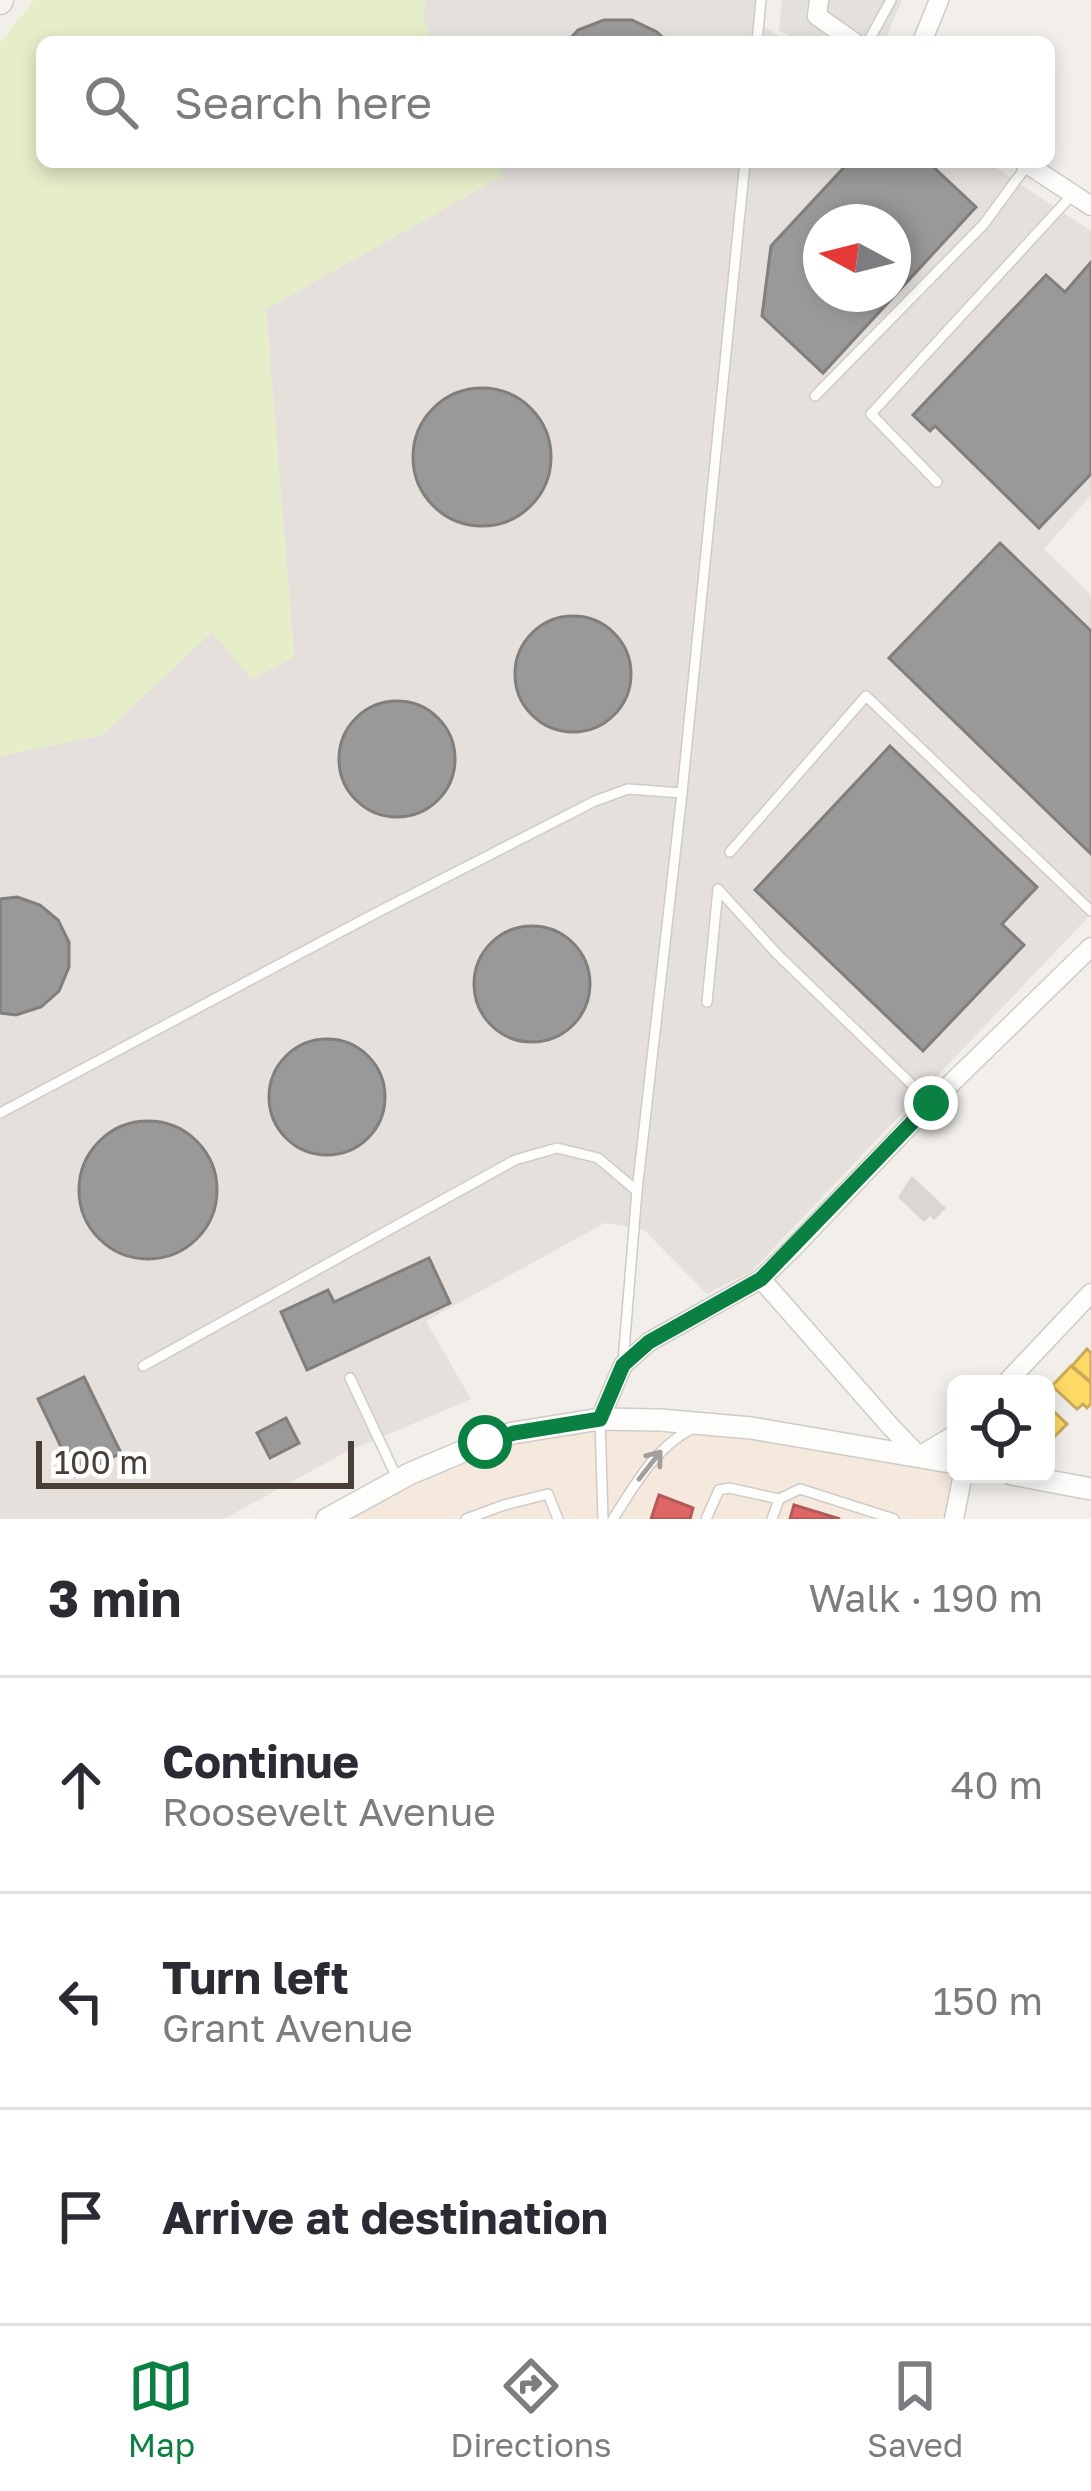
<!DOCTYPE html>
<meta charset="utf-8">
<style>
:root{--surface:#fff;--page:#f2f2f3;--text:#2b2b33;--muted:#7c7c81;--line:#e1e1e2;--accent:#0b8043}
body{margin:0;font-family:"Golos Text",sans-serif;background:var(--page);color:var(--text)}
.controls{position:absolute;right:36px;bottom:36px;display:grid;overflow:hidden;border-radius:18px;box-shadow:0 6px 18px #0003}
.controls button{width:108px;height:108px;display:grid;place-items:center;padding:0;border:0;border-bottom:3px solid var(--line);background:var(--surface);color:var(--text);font:60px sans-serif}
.compass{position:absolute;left:803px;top:204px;width:108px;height:108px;border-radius:50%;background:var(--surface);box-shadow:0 6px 18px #0003;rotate:277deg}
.scale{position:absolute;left:36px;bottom:30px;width:318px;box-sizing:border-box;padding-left:12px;border:6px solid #493f36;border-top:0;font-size:33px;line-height:42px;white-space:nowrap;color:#493f36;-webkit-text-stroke:9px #fff;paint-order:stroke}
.stop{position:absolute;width:36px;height:36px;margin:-27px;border:9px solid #0b8043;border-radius:50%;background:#fff}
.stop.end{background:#0b8043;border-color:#fff;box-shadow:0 3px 12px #0008}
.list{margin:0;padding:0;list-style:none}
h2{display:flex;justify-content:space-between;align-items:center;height:156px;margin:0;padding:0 48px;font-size:51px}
h2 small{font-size:39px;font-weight:400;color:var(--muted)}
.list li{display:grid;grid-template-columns:78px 1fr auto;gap:36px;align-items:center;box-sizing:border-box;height:216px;padding:0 48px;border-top:3px solid var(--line)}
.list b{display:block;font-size:45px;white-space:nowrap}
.list p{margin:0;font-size:39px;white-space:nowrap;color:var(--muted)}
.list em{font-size:39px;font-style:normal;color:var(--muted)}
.icon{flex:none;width:66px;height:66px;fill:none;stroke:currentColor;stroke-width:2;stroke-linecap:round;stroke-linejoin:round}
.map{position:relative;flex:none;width:1091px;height:1519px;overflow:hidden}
.search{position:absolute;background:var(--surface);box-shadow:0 6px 18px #0003;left:36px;right:36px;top:36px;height:132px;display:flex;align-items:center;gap:30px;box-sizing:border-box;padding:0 42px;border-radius:18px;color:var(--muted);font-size:45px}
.sheet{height:804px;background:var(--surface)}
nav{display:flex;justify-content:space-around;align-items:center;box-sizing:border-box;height:168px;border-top:3px solid var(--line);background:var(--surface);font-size:33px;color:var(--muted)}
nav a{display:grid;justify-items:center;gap:6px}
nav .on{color:var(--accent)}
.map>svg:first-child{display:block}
</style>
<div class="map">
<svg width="1091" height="1519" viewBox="0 0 1091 1519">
<rect width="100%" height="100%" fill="#f2efeb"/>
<polygon fill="#f5e8dd" points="600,1419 956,1463 954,1519 327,1519 485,1442"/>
<g fill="#e5e0dc" fill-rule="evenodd">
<polygon points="425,0 764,0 762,26 789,42 434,42 423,20"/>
<path d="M496,162H987L1091,231V495L1044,549L1091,595V914L752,1271L707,1294L644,1230L605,1223L426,1321L471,1399L342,1454L224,1519H0V756L102,735L212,632L294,657L266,309L502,176ZM821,222H893V294H821Z"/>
</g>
<polygon fill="#e5edc9" points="34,0 425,0 423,20 434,42 42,42 42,162 496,162 503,176 266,309 294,657 252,679 212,632 102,735 0,756 0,43"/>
<polygon fill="#e4e0dc" points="782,0 902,0 884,42 800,42 779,30"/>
<g fill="#ffd966" stroke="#c8ab58" stroke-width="3">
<polygon points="1087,1349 1091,1353 1091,1382 1072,1366"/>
<polygon points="1071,1366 1091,1383 1091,1404 1087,1408 1083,1404 1077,1409 1052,1386"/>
<polygon points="1046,1404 1067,1424 1046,1445"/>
</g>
<g fill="#e06666" stroke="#b35a58" stroke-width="3">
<polygon points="659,1495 693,1508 690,1519 651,1519"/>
<polygon points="794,1505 840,1519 790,1519"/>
</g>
<g fill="#999" stroke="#817e7b" stroke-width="3" fill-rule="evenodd">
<polygon points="604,20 632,20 657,32 667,42 567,42 578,30"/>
<path d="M849,162H928L976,207L823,373L762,316L771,246ZM821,222H893V294H821Z"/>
<polygon points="1091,262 1091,474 1039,528 935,426 930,431 913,415 1046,275 1065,292"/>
<circle cx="482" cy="457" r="69"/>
<polygon points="1000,543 1091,631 1091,854 889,658"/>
<circle cx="573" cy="674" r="58"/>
<circle cx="397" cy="759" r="58"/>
<polygon points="890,746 1037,887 1002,924 1024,945 923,1051 755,890"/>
<polygon points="17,897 40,905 58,920 69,942 69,967 59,991 41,1007 16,1015 0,1013 0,899"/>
<circle cx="532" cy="984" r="58"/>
<circle cx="327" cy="1097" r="58"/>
<circle cx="148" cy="1190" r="69"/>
<polygon points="429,1258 450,1303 307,1370 281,1312 328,1290 334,1302"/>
<polygon points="84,1377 121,1453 75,1476 38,1399"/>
<polygon points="286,1418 299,1443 270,1458 257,1433"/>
</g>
<polygon fill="#dad6d2" stroke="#dad5d1" stroke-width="3" points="912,1178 944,1208 934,1218 930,1214 924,1220 900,1197"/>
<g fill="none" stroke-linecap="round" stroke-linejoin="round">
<defs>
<g id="service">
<polyline points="757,42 761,0"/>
<polyline points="868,42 891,0"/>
<polyline points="815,396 984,224 1028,164"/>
<polyline points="937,482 871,414 1072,195"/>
<polyline points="682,793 745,162"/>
<polyline points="730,852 866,696 1091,911"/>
<polyline points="707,1002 718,889 777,954 931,1103"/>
<polyline points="0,1113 376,913 595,801 628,789 682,793 637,1191 623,1362"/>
<polyline points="143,1366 515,1160 557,1148 598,1158 637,1191"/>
<polyline points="350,1378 398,1480"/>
<polyline points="600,1419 603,1519"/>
<polyline points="466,1519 504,1505 548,1494 558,1519"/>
<path d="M613,1519C635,1485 654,1449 691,1429"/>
<polyline points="706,1519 719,1490 729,1488 779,1499 800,1489 894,1519"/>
<polyline points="772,1519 779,1499"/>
</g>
<g id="minor">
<polyline points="819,0 817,16 854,42"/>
<polyline points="922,42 939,0"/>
<polyline points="1024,162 1091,206"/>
<polyline points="761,1279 891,1427 919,1456 956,1434"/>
<polyline points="1005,1384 1091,1293"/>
<polyline points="600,1419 623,1365 649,1342 761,1279 791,1250 931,1103 1091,947"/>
<polyline points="954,1519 963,1474"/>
</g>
<g id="tertiary">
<polyline points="1012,1474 1091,1489"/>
<polyline points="327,1519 409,1474 485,1442 513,1433 600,1419 660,1420 751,1428 956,1463"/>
</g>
<polyline id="secondary" points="0,2 1,0"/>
</defs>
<use href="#service" stroke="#cfcbc7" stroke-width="12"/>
<use href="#minor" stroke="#cfcbc7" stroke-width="21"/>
<use href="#tertiary" stroke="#cfcbc7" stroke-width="24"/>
<use href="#secondary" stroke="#d3ccc3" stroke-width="27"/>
<use href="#service" stroke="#fdfdfc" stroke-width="9"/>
<use href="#minor" stroke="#fdfdfc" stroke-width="18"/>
<use href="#tertiary" stroke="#fdfdfc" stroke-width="21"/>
<use href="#secondary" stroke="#f7f4ef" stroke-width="24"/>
</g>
<defs><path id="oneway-shaft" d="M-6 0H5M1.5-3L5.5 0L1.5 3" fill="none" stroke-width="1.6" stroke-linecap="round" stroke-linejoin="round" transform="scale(3)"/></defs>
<use stroke="#a39e99" href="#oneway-shaft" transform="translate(650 1465) rotate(-52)"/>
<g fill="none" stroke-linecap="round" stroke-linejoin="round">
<polyline stroke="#0b8043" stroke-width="15" points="485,1442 514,1433 600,1419 623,1365 649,1342 761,1279 931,1103"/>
</g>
</svg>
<div class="controls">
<button><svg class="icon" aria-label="locate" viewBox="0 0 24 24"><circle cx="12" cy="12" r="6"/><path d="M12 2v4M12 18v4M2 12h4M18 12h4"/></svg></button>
</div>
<svg class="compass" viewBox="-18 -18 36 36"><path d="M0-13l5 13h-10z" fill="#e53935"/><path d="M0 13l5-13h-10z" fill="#7c7c81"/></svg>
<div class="scale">100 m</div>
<div class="stop" style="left:485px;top:1442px"></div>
<div class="stop end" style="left:931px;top:1103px"></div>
<div class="search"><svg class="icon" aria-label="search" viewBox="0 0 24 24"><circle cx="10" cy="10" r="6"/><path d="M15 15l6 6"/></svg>Search here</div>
</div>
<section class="sheet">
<h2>3 min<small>Walk · 190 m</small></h2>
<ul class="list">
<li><svg class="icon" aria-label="ahead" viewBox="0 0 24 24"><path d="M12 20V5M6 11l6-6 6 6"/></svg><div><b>Continue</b><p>Roosevelt Avenue</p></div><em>40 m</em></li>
<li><svg class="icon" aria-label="left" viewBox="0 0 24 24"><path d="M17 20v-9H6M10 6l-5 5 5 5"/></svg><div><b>Turn left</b><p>Grant Avenue</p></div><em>150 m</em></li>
<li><svg class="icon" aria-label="arrive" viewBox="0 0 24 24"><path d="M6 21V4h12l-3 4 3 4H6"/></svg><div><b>Arrive at destination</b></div></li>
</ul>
</section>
<nav>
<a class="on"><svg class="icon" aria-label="map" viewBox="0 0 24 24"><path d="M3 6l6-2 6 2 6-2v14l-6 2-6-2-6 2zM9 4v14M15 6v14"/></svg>Map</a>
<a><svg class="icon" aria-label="directions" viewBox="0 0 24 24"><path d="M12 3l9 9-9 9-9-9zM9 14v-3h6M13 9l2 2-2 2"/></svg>Directions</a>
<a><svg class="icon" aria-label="saved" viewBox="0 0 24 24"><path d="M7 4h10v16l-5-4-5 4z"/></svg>Saved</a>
</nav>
